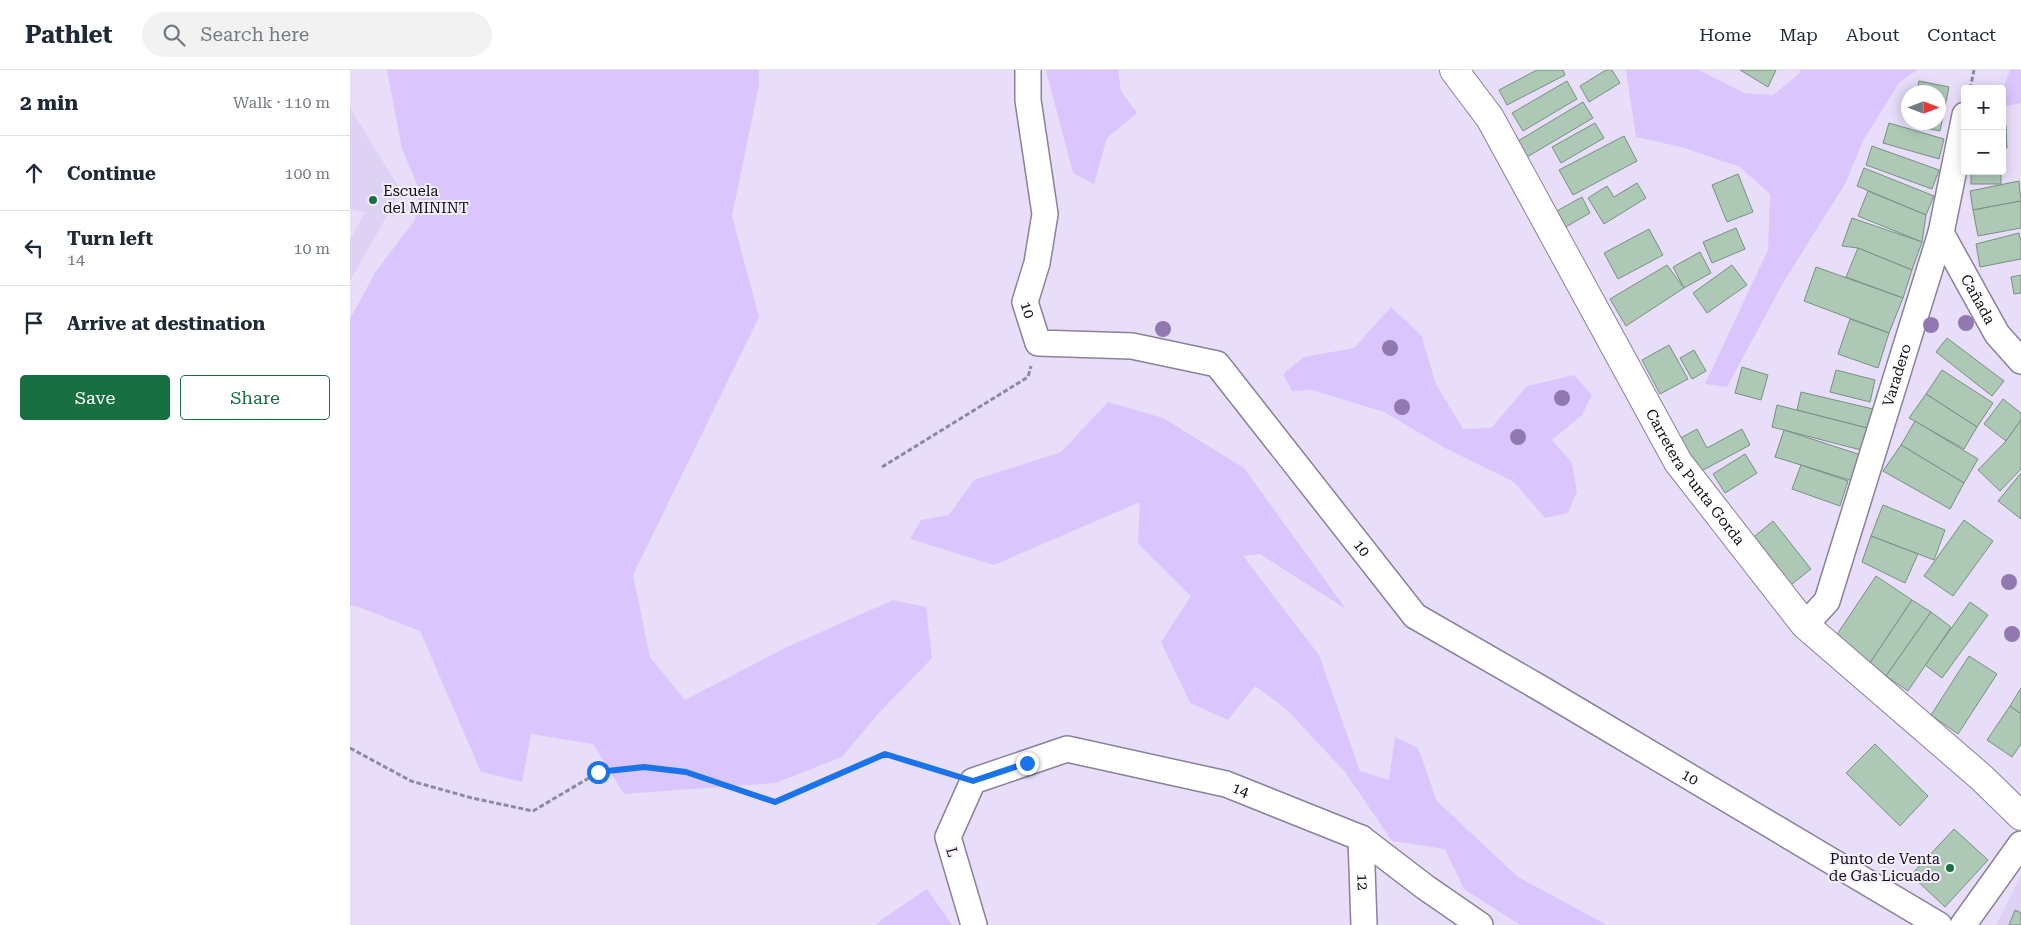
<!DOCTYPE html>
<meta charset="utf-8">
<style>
:root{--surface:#fff;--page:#f2f2f3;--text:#1f2937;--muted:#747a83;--line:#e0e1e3;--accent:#187042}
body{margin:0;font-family:"Roboto Serif",serif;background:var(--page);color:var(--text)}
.controls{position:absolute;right:15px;top:15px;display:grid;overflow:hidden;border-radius:5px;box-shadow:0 2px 12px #0003}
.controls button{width:45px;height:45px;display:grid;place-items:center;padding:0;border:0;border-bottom:1px solid var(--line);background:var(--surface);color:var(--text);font:25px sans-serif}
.compass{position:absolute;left:1551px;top:15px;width:45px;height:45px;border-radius:50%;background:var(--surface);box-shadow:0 2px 12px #0003;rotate:90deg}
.stop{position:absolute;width:15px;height:15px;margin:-11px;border:4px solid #1a73e8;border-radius:50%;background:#fff}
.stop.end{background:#1a73e8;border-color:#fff;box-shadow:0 1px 5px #0008}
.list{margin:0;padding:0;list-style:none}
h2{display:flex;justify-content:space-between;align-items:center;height:65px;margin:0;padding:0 20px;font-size:21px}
h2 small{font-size:16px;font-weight:400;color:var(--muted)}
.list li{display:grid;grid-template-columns:32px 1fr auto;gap:15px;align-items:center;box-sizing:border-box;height:75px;padding:0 20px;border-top:1px solid var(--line)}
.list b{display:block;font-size:19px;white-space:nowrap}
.list p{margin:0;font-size:16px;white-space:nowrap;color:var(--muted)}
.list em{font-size:16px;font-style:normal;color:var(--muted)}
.actions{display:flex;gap:10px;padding:15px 20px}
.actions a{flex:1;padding:11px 0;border:1px solid var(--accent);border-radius:5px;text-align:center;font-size:18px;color:var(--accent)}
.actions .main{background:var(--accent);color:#fff}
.icon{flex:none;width:28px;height:28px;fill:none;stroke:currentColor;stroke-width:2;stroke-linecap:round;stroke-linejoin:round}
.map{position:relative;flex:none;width:1671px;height:855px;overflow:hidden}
header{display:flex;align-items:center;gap:30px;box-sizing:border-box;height:70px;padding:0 25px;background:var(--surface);border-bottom:1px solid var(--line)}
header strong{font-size:24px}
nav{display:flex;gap:28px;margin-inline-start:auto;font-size:18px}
.search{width:350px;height:45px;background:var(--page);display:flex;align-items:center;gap:12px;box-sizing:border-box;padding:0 18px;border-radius:28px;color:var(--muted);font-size:19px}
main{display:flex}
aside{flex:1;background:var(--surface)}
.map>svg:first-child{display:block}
</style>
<header>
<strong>Pathlet</strong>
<div class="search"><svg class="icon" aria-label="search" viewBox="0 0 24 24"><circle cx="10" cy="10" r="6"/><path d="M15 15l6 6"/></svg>Search here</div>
<nav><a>Home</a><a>Map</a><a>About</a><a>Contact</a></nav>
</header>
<main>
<aside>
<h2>2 min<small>Walk · 110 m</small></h2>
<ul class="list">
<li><svg class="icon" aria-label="ahead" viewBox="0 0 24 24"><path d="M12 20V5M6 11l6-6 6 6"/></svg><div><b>Continue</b></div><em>100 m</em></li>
<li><svg class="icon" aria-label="left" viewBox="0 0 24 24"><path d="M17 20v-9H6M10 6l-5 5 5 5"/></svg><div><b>Turn left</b><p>14</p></div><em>10 m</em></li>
<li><svg class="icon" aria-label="arrive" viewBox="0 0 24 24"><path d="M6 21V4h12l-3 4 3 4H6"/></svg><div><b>Arrive at destination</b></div></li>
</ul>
<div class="actions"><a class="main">Save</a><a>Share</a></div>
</aside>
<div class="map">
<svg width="1671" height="855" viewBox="0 0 1671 855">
<rect width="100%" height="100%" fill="#e8defa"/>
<g fill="#ddd1f4">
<polygon points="0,38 51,121 0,211 0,170 15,142 0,139"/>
<polygon points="1671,806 1671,855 1646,855"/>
</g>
<g fill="#dac6fd">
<polygon points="37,0 409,0 409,15 382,146 409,247 283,505 300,587 335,630 435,578 543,530 576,537 582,588 528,644 492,687 425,713 274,724 243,674 181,664 172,712 131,702 70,561 6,536 0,536 0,249 26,201 65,150 69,119 52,79"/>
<polygon points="696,0 768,0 771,21 787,43 757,68 744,114 723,103"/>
<polygon points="1276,0 1349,0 1395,23 1423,25 1449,4 1450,0 1567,0 1549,13 1513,71 1495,114 1433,213 1377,317 1355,314 1418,180 1420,124 1390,97 1331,77 1286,67"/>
<polygon points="1660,0 1671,0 1671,33 1652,37 1652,20"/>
<polygon points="1041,237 1071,265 1086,314 1113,359 1141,358 1177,316 1224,305 1242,325 1232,345 1202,370 1222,393 1227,422 1218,443 1195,448 1164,412 1095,378 1034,342 962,320 942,321 933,304 954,287 1004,278"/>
<polygon points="758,332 813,348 894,398 996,539 910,484 893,486 969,585 1010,701 1039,710 1045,667 1068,678 1087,731 1168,807 1257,855 1170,855 1114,819 1095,779 1042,771 995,702 936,639 905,616 878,650 840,633 811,572 841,526 788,474 790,432 644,495 560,469 571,450 599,445 624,410 711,382"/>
<polygon points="577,819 602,855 527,855 531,850"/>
</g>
<g fill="#adc8b5" stroke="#77917f">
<polygon points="1187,0 1213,0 1215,5 1157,35 1149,20"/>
<polygon points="1256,0 1262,0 1270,13 1239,32 1230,16"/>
<polygon points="1390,0 1426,0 1418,17"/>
<polygon points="1217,11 1227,29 1173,61 1162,43"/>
<polygon points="1569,11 1599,17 1590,61 1560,55 1560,52 1588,52 1588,22 1567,22"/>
<polygon points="1233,32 1243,48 1177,87 1168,71"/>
<polygon points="1245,53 1254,68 1211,93 1202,77"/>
<polygon points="1539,53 1594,69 1589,89 1533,73"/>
<polygon points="1652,55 1656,55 1657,78 1652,79"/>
<polygon points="1274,66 1287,91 1223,125 1209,100"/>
<polygon points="1522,76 1589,100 1582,119 1516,95"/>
<polygon points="1514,98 1584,126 1576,145 1507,116"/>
<rect x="1621" y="101" width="30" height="13"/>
<polygon points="1388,104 1403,142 1377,152 1362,115"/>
<polygon points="1669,111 1671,131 1623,140 1620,121"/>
<polygon points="1287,113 1296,128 1254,154 1238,128 1257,116 1264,127"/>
<polygon points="1518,121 1576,145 1572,172 1508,146"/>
<polygon points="1232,127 1240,143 1214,158 1205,142"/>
<polygon points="1671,131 1671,158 1628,166 1623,140"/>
<polygon points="1502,148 1572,172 1562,200 1508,178 1492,176"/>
<polygon points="1386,158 1395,179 1362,193 1353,172"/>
<polygon points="1299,159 1313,185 1268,209 1254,183"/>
<polygon points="1669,163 1671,171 1671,189 1630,197 1626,174"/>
<polygon points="1508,178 1562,200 1553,228 1496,207"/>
<polygon points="1350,182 1361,203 1334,218 1323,197"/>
<polygon points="1317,195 1334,218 1276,256 1260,229"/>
<polygon points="1382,195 1397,215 1357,243 1343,223"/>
<polygon points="1466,197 1553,228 1539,263 1454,231"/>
<polygon points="1671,205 1671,223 1664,224 1661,207"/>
<polygon points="1500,249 1539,263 1528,298 1488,284"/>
<polygon points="1597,268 1654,311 1642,326 1586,282"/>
<polygon points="1319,275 1338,309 1310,324 1292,290"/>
<polygon points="1344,280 1356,301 1342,309 1330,288"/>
<polygon points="1392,297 1418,305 1411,330 1385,323"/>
<polygon points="1486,300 1525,310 1520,332 1480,322"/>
<polygon points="1592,300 1643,333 1627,357 1576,324"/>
<polygon points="1451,322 1523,339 1517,358 1447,340"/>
<polygon points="1576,324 1627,357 1614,379 1559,348"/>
<polygon points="1653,329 1671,343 1671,350 1656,371 1634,354"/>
<polygon points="1427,335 1517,358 1511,380 1422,357"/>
<polygon points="1671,350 1671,399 1650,421 1628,400 1656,371"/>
<polygon points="1565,351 1628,389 1614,413 1551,375"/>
<polygon points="1347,359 1357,378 1392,359 1400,375 1344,405 1325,371"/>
<polygon points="1434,360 1511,385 1503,411 1425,387"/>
<polygon points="1551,375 1614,413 1600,439 1533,401"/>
<polygon points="1395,384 1407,403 1375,423 1363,404"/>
<polygon points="1451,395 1498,411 1490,436 1442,419"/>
<polygon points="1671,403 1671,449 1648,431"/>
<polygon points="1533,435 1595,460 1584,490 1521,466"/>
<polygon points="1614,450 1643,471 1603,526 1574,506"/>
<polygon points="1423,451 1461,499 1437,518 1399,471"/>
<polygon points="1521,466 1568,484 1555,513 1512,492"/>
<polygon points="1526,506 1562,530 1520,593 1484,569"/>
<polygon points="1562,530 1581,542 1536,606 1520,593"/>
<polygon points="1620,532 1638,545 1592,608 1575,595"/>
<polygon points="1581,542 1601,557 1558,621 1536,606"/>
<polygon points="1619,586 1647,604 1608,664 1581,645"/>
<polygon points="1671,618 1671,644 1660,636"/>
<polygon points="1660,636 1671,644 1671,674 1662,687 1637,670"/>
<polygon points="1525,674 1578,726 1550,756 1496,703"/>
<polygon points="1604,759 1638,790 1595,837 1561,805"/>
<polygon points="1665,840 1671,843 1671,855 1659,855"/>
</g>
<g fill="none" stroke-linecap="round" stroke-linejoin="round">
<defs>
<g id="street">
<path id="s1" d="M678,0V30L695,144L687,193L675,232L688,273L782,276L867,294L1065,546L1190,618L1589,855"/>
<path id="s2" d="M1591,163L1647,264L1671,291"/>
<path id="s3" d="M1455,555L1477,531L1591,163L1615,45"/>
<path id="s4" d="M1011,768L1014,855"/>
<path id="s5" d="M624,855L598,767L623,711L717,679L876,714L1011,768L1075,817L1130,855"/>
<polyline points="1613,855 1671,774"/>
</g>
<g id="secondary">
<path id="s6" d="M1104,0L1140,48L1328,392L1455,555L1632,708L1671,746"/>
</g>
</defs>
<use href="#street" stroke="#8a819b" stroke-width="28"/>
<use href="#secondary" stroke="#8a819b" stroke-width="30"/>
<g stroke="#90899e" stroke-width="3" stroke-dasharray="5 2.5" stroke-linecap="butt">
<polyline points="1620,19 1624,0"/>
<polyline points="532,397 678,307 681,296"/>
<polyline points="0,678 61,711 122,728 183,741 249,702 293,697 336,702 425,732 535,684 599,704"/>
</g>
<use href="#street" stroke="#fff" stroke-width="25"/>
<use href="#secondary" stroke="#fff" stroke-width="28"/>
</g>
<g fill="#9178b0">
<circle cx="1616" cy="253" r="8"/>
<circle cx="1581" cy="255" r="8"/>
<circle cx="813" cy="259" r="8"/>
<circle cx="1040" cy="278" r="8"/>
<circle cx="1212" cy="328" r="8"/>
<circle cx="1052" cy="337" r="8"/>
<circle cx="1168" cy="367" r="8"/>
<circle cx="1659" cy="512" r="8"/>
<circle cx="1662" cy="564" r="8"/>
</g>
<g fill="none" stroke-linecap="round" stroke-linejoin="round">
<polyline stroke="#1a73e8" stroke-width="6" points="248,702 294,697 336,702 425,732 535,684 623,711 677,693"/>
</g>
<g fill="#187042" stroke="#f4eeff" stroke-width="2">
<circle cx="23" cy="130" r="5"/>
<circle cx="1600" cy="798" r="5"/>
</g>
<g text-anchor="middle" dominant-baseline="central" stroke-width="4" stroke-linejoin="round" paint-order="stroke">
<g font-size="15" fill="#130f19" stroke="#f4eeff" text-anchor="start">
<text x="33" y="121">Escuela<tspan x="33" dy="17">del MININT</tspan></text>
<text x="1590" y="789" text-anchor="end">Punto de Venta<tspan x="1590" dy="17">de Gas Licuado</tspan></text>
</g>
<g font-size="15" fill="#130f19" stroke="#f4eeff">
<text stroke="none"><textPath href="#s2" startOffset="76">Cañada</textPath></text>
<text stroke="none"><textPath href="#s1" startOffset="244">10</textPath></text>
<text stroke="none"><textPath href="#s3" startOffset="269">Varadero</textPath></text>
<text stroke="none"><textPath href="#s6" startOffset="474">Carretera Punta Gorda</textPath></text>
<text stroke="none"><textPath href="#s1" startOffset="694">10</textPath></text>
<text stroke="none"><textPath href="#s1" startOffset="1099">10</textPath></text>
<text stroke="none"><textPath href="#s5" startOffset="431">14</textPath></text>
<text transform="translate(602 782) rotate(74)">L</text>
<text stroke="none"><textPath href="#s4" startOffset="44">12</textPath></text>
</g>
</g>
</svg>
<div class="controls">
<button>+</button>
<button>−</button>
</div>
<svg class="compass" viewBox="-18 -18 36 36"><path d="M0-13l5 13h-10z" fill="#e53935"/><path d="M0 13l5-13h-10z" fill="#747a83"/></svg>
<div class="stop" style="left:248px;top:702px"></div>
<div class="stop end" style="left:677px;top:693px"></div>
</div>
</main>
